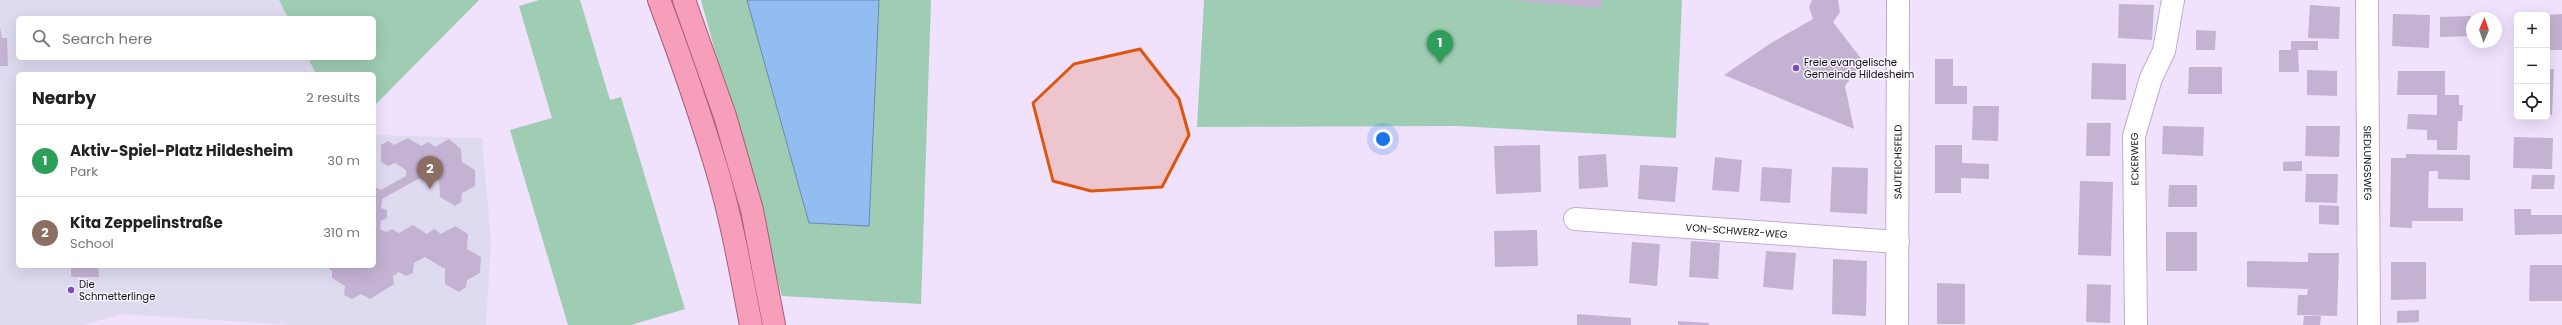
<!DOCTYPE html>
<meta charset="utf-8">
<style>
:root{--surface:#fff;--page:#f6f6f6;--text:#222;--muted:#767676;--line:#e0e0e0;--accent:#b45309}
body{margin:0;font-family:Poppins,sans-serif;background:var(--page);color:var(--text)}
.controls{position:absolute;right:12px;top:12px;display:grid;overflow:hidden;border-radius:6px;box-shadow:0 4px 16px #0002}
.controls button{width:36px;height:36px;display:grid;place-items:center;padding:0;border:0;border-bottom:1px solid var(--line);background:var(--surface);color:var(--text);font:20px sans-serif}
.compass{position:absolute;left:2466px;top:12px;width:36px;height:36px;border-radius:50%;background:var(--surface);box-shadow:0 4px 16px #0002;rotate:2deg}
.you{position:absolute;left:1383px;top:139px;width:14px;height:14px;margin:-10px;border:3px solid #fff;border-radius:50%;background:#1a73e8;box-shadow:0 0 0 6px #1a73e833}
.badge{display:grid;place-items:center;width:26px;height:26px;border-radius:50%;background:var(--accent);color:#fff;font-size:13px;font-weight:700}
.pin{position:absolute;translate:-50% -33px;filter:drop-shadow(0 1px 2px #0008)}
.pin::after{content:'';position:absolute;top:21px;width:14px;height:12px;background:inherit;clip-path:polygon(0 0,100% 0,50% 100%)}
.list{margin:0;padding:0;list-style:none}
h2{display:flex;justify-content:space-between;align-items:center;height:52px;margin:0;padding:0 16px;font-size:17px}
h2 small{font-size:13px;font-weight:400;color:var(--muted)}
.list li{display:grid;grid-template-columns:26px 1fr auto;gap:12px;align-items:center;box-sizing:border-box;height:72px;padding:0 16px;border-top:1px solid var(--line)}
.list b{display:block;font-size:15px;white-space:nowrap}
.list p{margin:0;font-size:13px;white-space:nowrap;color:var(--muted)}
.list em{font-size:13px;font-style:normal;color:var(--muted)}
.icon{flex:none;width:22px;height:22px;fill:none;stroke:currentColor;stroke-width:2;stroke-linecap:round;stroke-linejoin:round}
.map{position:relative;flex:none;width:2562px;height:325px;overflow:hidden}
.search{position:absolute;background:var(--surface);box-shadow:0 4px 16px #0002;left:16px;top:16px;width:360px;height:44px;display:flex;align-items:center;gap:10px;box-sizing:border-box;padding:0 14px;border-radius:6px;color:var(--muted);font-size:15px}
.panel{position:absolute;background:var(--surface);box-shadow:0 4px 16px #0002;left:16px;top:72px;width:360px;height:196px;border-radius:6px}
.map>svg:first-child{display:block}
</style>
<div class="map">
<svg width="2562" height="325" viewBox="0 0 2562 325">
<rect width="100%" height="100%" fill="#f0e1fd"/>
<polygon fill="#dedbf1" points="0,0 279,0 288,18 18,18 18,58 308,58 316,74 18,74 18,266 374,266 374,135 482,138 491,241 486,325 291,325 121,314 85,325 0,325"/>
<g fill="#9ecdb3">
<polygon points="279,0 479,0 374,106 374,74 316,74 308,58 374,58 374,18 288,18"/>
<polygon points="539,0 580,0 610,100 621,97 685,309 631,325 568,325 510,130 552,118 519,6"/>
<polygon points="701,0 931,0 921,304 782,296"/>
<polygon points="1204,0 1682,0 1676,138 1457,126 1197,127"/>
</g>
<polygon fill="#93bcf1" stroke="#6e88b1" points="747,0 879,0 869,226 809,223"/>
<g fill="#c4b2d3">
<polygon points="1509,0 1602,0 1602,8"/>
<polygon points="1812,0 1838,0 1840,12 1833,22 1863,61 1845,86 1854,129 1724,75 1771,43 1813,19 1809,7"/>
<polygon points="2119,4 2154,5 2152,40 2118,38"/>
<polygon points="2310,5 2340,7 2339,39 2308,38"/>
<polygon points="2393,14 2430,15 2429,48 2392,46"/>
<polygon points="2562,14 2562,50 2547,50 2547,15"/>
<polygon points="2471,16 2472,36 2440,37 2440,17"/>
<polygon points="0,27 2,38 7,38 8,66 0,66"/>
<polygon points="2196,30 2216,31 2215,50 2196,50"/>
<polygon points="2291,41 2318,41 2318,50 2298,50 2299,72 2279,72 2279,50 2291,50"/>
<polygon points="1935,59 1953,59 1953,86 1967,86 1967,104 1935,104"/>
<polygon points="2092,63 2126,64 2126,100 2091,99"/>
<polygon points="2189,67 2222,67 2222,94 2188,94"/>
<polygon points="2547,69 2554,69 2552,115 2547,115"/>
<polygon points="2307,70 2337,71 2337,96 2307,95"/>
<polygon points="2398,71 2445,71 2445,95 2459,95 2459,105 2463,105 2462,121 2458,121 2457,150 2437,150 2437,140 2427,140 2427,130 2407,129 2408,114 2437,115 2437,95 2397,95"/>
<polygon points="1973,106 1999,106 1998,141 1972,140"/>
<polygon points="2087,123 2111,123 2110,156 2086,156"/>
<polygon points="2163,126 2204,127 2203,156 2162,154"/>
<polygon points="2306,126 2340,126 2339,157 2305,156"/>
<polygon points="2514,137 2553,138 2552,169 2513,168"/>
<polygon points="408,138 421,146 428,142 435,147 449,139 461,149 462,162 475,170 475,186 462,193 461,202 455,206 440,197 439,180 427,174 382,199 381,208 387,210 387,218 381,221 380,229 386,232 392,229 399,233 413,225 427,234 434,229 441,234 455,226 468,234 467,249 481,257 480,273 467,280 466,287 459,292 445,284 445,269 425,257 414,263 413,273 406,276 399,272 393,276 394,284 370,299 361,294 352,299 344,295 345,286 332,278 332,271 326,266 374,266 374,186 381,190 406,176 406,170 395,163 388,166 381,162 381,145 388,141 394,145"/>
<polygon points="1540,145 1541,192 1496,194 1494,146"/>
<polygon points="1935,145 1962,145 1962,163 1989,164 1989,179 1961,178 1961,193 1935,193"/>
<polygon points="1606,154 1608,187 1579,189 1578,156"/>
<polygon points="2406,154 2470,155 2470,180 2438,179 2438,171 2429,171 2428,208 2463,208 2463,221 2412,221 2412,228 2390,227 2391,158 2406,158"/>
<polygon points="1715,157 1742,160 1739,192 1712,190"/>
<polygon points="2302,161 2302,171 2283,171 2283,162"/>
<polygon points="1640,165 1678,167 1675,202 1638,199"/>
<polygon points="1762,167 1792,169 1790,203 1760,201"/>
<polygon points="1832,167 1868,168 1867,214 1830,212"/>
<polygon points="2306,174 2338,174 2337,203 2305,202"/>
<polygon points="2532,175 2555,175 2554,189 2531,189"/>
<polygon points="2080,181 2113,182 2111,256 2078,255"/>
<polygon points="2169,185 2197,185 2197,207 2168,207"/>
<polygon points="2319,205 2339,206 2339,225 2319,224"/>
<polygon points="2514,209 2531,209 2531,215 2562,215 2562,234 2515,235"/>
<polygon points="1537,230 1538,266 1495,267 1494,231"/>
<rect x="2166" y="232" width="31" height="39"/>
<polygon points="1691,241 1720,243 1718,279 1689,277"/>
<polygon points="1632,242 1660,244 1657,286 1629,283"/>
<polygon points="1766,251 1796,253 1793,290 1763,287"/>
<polygon points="2308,253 2339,253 2337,316 2297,315 2298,295 2307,295 2308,289 2247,287 2247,261 2308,262"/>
<polygon points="1833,259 1867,261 1866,316 1832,314"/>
<polygon points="2391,262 2426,262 2426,299 2391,300"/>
<polygon points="2530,265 2562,265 2562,301 2529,301"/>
<polygon points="71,266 98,266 99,277 71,277"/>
<polygon points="1937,283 1965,284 1965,324 1937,324"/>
<polygon points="2087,284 2111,285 2110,323 2086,322"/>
<polygon points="2419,310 2419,322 2397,323 2397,311"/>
<polygon points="1577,314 1631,318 1631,325 1577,325"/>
<polygon points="2304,316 2321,316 2320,325 2303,325"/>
<polygon points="1678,321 1709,323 1709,325 1678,325"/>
</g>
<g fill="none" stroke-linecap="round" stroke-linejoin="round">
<defs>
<g id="minor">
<path id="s1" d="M2367,0L2369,325"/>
<path id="s2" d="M1575,219L1898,242"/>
<path id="s3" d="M1897,325L1898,0"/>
<path id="s4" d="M2136,325L2134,136L2151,78L2164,51L2173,0"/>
</g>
<g id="trunk">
<path d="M659,0C680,56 700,113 717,170C732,221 741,273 751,325"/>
<polyline points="684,0 725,116 752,210 774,325"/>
</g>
</defs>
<use href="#minor" stroke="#beadce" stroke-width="24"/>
<use href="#trunk" stroke="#a65d77" stroke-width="24"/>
<use href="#minor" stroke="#fff" stroke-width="22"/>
<use href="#trunk" stroke="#f69eba" stroke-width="22"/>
</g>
<path fill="#de550d" fill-opacity="0.2" stroke="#de550d" stroke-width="3" stroke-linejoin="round" d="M1140,49L1179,99L1189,135L1162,187L1091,191L1053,181L1033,103L1074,64Z"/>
<g fill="#7d4ac2" stroke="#f7f3fa" stroke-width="1.5">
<circle cx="1796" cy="68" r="4"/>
<circle cx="71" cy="290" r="4"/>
</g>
<g text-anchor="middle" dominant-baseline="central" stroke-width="3" stroke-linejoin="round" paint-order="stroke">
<g font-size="10" fill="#17101c" stroke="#f7f3fa" text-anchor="start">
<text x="1804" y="62">Freie evangelische<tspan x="1804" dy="12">Gemeinde Hildesheim</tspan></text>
<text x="79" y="284">Die<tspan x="79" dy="12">Schmetterlinge</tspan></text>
</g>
<g font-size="10" fill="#17101c" stroke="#f7f3fa">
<text stroke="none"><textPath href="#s4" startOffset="166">ECKERWEG</textPath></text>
<text stroke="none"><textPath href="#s1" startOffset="163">SIEDLUNGSWEG</textPath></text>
<text stroke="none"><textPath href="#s3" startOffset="163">SAUTEICHSFELD</textPath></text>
<text stroke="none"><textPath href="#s2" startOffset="162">VON-SCHWERZ-WEG</textPath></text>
</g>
</g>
</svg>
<div class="controls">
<button>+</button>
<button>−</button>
<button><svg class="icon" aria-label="locate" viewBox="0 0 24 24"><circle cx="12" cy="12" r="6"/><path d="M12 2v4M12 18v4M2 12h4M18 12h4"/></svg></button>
</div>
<svg class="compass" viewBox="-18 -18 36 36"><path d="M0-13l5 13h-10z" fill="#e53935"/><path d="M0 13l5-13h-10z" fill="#767676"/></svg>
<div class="you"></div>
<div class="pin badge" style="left:1440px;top:63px;background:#2e9e5b">1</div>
<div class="pin badge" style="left:430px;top:189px;background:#8d6e63">2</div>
<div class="search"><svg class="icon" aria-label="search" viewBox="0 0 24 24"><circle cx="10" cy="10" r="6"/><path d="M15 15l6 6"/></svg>Search here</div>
<section class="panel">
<h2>Nearby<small>2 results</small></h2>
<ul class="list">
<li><span class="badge" style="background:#2e9e5b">1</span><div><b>Aktiv-Spiel-Platz Hildesheim</b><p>Park</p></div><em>30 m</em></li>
<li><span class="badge" style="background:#8d6e63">2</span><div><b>Kita Zeppelinstraße</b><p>School</p></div><em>310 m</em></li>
</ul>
</section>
</div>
